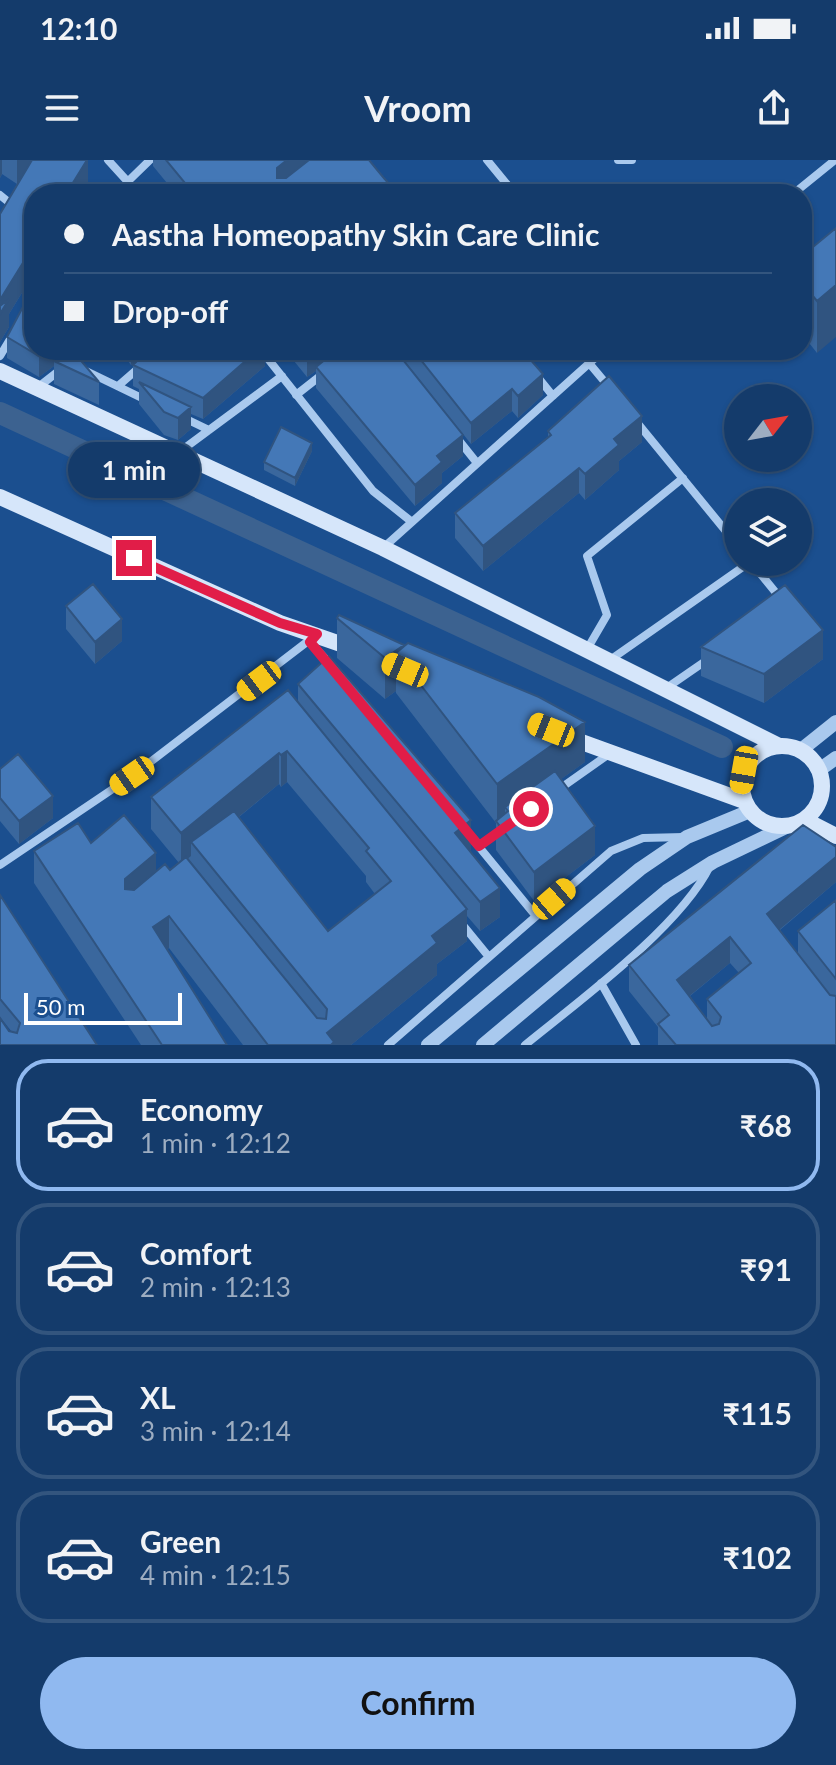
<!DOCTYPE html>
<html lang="en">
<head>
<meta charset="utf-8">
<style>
	body { margin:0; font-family:Lato,sans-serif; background:#214673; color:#f1f3f6; height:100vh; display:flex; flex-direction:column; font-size:30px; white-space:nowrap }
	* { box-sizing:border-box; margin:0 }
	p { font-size:26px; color:#9dadc1 }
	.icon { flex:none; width:44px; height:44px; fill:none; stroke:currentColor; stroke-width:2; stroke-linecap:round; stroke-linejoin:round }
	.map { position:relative; height:885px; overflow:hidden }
	.side { display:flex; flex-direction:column; background:#143b6b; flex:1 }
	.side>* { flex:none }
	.hud { position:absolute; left:24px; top:24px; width:788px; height:176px; border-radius:32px; box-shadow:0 2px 6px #0004,0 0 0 2px #33557e; display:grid; align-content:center; height:176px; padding:0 40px; background:#143b6b }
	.needle { width:52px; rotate:59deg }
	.tools { position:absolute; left:724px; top:224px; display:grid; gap:16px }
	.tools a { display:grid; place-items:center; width:88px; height:88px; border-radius:50%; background:#143b6b; box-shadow:0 2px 6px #0004,0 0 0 2px #33557e; font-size:40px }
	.scale { position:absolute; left:24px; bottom:20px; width:158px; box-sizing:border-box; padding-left:8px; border:4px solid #fff; border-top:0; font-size:22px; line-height:28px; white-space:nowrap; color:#fff; -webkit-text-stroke:6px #1b4f8f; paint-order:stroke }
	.end { position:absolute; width:36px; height:36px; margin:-18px; border:10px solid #e11d48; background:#fff; box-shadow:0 0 0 4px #fff }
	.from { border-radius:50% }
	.bubble { position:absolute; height:56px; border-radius:28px; background:#143b6b; box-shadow:0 2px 6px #0004,0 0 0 2px #33557e; font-size:26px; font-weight:700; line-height:56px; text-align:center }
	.car { position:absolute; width:24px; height:48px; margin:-24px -12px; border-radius:10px; box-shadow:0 0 6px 2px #0007; background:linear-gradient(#f5c518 24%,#345 0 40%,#f5c518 0 76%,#345 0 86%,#f5c518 0) }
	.hud b { display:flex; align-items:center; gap:28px; height:76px; font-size:30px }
	.hud b+b { border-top:2px solid #33557e }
	.hud i { width:20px; height:20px; background:#f1f3f6 }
	ul { padding:14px 0 0; list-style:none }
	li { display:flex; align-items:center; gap:24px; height:132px; margin:0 16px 12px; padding:0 24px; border:4px solid #33557e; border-radius:32px }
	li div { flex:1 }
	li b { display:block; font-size:30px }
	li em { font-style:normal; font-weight:700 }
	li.on { border-color:#90b9f0 }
	li>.icon { width:72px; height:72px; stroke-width:1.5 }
	.button { display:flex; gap:16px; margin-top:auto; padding:16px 40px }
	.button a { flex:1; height:92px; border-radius:48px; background:#90b9f0; color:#111; font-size:32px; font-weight:700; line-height:92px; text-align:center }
	.status { display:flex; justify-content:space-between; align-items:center; height:56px; padding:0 40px; background:#143b6b; direction:ltr }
	.status svg { height:22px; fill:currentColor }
	header { display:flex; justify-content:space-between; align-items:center; height:104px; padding:0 40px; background:#143b6b; font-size:36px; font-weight:700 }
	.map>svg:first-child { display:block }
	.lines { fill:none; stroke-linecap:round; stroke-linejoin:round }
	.canal { stroke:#3c6290; stroke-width:22 }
	.minor { stroke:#a9c9ee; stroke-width:8 }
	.tertiary { stroke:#a9c9ee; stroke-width:14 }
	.secondary { stroke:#d6e6fa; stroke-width:16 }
	.wall { fill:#3a679d; fill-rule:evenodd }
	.shaded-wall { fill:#305480 }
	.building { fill:#4478b7; stroke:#305480; stroke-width:2; fill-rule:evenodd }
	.route { stroke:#e11d48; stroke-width:10 }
</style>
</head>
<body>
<div class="status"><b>12:10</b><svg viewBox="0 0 49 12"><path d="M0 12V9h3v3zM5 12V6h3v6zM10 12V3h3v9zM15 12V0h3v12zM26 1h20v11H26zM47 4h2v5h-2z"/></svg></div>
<header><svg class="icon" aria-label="menu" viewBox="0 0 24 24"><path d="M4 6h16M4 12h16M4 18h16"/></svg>Vroom<svg class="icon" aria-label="share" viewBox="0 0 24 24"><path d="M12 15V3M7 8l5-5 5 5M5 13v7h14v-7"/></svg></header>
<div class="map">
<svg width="836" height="885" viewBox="0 0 836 885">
	<rect width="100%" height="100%" fill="#1b4f8f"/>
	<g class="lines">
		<!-- canal -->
		<path class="canal" d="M 0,253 L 722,587"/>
		<!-- minor -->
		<path class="minor" d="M 108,0 L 139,34
			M 487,0 L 515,34
			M 618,0 L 632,0
			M 115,34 L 150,0
			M 793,34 L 835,0
			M 0,35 L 11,44
			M 27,142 L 34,126
			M 261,190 L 373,331 L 412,362
			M 0,196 L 12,176
			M 70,202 L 85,190
			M 589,203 L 609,227
			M 84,210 L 148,241
			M 536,215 L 553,236
			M 118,226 L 141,206
			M 37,228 L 60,210
			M 296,235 L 324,213
			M 182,257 L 209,270
			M 635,260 L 738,386
			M 457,278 L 477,303
			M 178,293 L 282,216
			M 383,388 L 604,190
			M 751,402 L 781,439
			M 310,482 L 331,505
			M 586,491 L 607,455 L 587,396 L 683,318
			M 610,500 L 750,402
			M 665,529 L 707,500
			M 558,630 L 609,594
			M 466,671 L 535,755
			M 479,686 L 504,668
			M 0,705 L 132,616 L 316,475
			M 462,764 L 489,797
			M 601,823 L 636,885
			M 388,885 L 611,691 L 643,678 L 684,677
			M 525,885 C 579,841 680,767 710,706"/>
		<!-- tertiary -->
		<path class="tertiary" d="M 801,590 L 836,562
			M 819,610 L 836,598
			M 428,885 L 640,709 L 687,677 L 750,651
			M 483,885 L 667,731 L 713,702 L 786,667"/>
		<!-- secondary -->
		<path class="secondary" d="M 0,211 L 383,388 L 779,586
			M 0,337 L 280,463 L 355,489
			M 565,576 L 744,641
			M742 626a40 40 0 1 1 80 0a40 40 0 1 1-80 0Z
			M 805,660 L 836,676"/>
	</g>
	<!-- wall -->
	<path class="wall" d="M 0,0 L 88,0 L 88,25 L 9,154 L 9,167 L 0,182 L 0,54 L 17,24 L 2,14 L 0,18 Z
		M 153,0 L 308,0 L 383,17 L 398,34 L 176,34 L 153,6 Z
		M 836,68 L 817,193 L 802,174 L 802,96 Z
		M 7,177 L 64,194 L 99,222 L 99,245 L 54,224 L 54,206 L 39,217 L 7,198 Z
		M 119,190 L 265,190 L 265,206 L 203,259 L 191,254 L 191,269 L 178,280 L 164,275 L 139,244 L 139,229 L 133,226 L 133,205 L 139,200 L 131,205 Z
		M 285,190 L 395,190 L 463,296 L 442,313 L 442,323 L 415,346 L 316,228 L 316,211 L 307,217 Z
		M 396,190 L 522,190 L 543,235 L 518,258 L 512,251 L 471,284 Z
		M 548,271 L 642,282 L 619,301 L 619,310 L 585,340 L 579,333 L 483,411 L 455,378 L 455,353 L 548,277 Z
		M 312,291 L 295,326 L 264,310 L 264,302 Z
		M 66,446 L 122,481 L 95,504 L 66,469 Z
		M 337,458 L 404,487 L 585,602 L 561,619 L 595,695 L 534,741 L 496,690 L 496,663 L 396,533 L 396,531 L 385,539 L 337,498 Z
		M 701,487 L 823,499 L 764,543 L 701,516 Z
		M 298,524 L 471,689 L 469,691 L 500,757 L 480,771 L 467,756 L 467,781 L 437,804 L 437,815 L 351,885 L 243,885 L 169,788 L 167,789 L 227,885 L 141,885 L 34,723 L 34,691 L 91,683 L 156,712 L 170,710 L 179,703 L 151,669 L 151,637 L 298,543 ZM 287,622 L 366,716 L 366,722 L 375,734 L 328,771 L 239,657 L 279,624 L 281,627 Z
		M 0,609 L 53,658 L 19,684 L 0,661 Z
		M 836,687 L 836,722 L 780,770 L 798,794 L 798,771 L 836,740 L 836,885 L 658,885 L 658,867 L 629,831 L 629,805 ZM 730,803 L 739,813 L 707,839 L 707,859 L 690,836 Z
		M 0,735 L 97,885 L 0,885 L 0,858 L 9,871 L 12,872 L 0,857 Z"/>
	<!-- shaded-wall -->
	<path class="shaded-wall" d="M 0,0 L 2,0 L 2,14 L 0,18 Z
		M 17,0 L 37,0 L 17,25 Z
		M 87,0 L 88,0 L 88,25 L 83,34 L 66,34 Z
		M 287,0 L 308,0 L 308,4 L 277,29 L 277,8 Z
		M 34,85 L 34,113 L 9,154 L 9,167 L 0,182 L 0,140 Z
		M 836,125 L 836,177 L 817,193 L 817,141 Z
		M 47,190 L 66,190 L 61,200 L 54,201 L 54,206 L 39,217 L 39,196 Z
		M 131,190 L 151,190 L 131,205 Z
		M 258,190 L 265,190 L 265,206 L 203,259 L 203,238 Z
		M 275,190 L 283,190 L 275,197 Z
		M 316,190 L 345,190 L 316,207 L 316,211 L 307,217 L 307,196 Z
		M 543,214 L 543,235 L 518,258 L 518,236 Z
		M 512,229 L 512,251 L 471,284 L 471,263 Z
		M 191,247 L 191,269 L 178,280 L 178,258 Z
		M 642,256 L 642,282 L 619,301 L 619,310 L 585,340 L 585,314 L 614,279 Z
		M 463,275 L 463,296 L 442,313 L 442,323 L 415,346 L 415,325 L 437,296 Z
		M 312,283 L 312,291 L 295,326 L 295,318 Z
		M 579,308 L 579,333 L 483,411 L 483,386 Z
		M 122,459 L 122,481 L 95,504 L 95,482 Z
		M 823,470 L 823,499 L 764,543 L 764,514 Z
		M 404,485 L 404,504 L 396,493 L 396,531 L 385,539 L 385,498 Z
		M 585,562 L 585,602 L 508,657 L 508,651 L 505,647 L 505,659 L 497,662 L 497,624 Z
		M 287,591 L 287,622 L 281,627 L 281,595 Z
		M 279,593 L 279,624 L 198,690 L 191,682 L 191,696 L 181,704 L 181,673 Z
		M 53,636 L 53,658 L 19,684 L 19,661 Z
		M 471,660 L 471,689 L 455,702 L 455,673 Z
		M 595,666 L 595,695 L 534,741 L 534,712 Z
		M 156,693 L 156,725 L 125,751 L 125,719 Z
		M 836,697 L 836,722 L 767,780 L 767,754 Z
		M 500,728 L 500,757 L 480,771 L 480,742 Z
		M 467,749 L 467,781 L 437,804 L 437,815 L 351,885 L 327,885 L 327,873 L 432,776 Z
		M 169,756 L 169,788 L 153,799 L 153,767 Z
		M 730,777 L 730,803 L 677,846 L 677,820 Z"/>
	<!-- building -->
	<path class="building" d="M 32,0 L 87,0 L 66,34 L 34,34 L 34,85 L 0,140 L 0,54 Z
		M 166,0 L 287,0 L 277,8 L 277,18 L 286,18 L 309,0 L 369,0 L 383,17 L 398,34 L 194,34 Z
		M 836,68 L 836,125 L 817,141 L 802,123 L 802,96 Z
		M 34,126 L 34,190 L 47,190 L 39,196 L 7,177 Z
		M 9,139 L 0,154 L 0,146 Z
		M 71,190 L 72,190 L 99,222 L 54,201 Z
		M 148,190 L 258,190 L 203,238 L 133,205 Z
		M 303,190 L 316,190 L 307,196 Z
		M 337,190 L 395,190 L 463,275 L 437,296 L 442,302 L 415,325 L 316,207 Z
		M 413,190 L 522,190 L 543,214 L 518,236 L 512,229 L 471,263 Z
		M 609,216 L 642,256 L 614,279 L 619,285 L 585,314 L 579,308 L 483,386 L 455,353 L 551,275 L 548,271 Z
		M 139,222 L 191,247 L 178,258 L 164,252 Z
		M 281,267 L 312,283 L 295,318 L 264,302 Z
		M 93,424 L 122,459 L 95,482 L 66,446 Z
		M 785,425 L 823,470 L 764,514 L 701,487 Z
		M 339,455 L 404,485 L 385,498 L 337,458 Z
		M 408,483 L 539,537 L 585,562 L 497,624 L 396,493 Z
		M 329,496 L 471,660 L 455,673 L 500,728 L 480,742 L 298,524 Z
		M 288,530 L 467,749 L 432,776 L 437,783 L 327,873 L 334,882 L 331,885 L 268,885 L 169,756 L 153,767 L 227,885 L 162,885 L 34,691 L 78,663 L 91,683 L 124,655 L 156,693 L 125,719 L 125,729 L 134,730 L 165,704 L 170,710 L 186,697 L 317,858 L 326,859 L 327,849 L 191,682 L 234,651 L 328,771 L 391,721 L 366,691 L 369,688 L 287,591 L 281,595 L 279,593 L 181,673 L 151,637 Z
		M 18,594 L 53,636 L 19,661 L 0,638 L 0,609 Z
		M 555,611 L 595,666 L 534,712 L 496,661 L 508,651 L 505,647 Z
		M 803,665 L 836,687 L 836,697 L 767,754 L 830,835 L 836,836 L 836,885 L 676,885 L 658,864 L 669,855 L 629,805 ZM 730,777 L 751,803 L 707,839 L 721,857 L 719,864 L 712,866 L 677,820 Z
		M 0,735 L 97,885 L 0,885 L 0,858 L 9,871 L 17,873 L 20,863 L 0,839 Z
		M 836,740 L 836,819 L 798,771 Z"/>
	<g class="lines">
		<!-- route -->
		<path class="route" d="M 134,398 L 280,463 L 317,474 L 310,482 L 479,686 L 531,649"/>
	</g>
</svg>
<div class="tools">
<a><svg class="needle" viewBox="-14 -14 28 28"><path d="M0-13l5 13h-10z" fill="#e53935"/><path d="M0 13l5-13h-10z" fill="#9dadc1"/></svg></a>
<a><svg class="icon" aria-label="layers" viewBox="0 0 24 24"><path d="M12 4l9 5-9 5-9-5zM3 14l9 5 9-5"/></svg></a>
</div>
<div class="scale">50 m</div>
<i class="end from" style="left:531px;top:649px"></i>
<i class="end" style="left:134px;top:398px"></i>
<div class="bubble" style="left:68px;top:282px;width:132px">1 min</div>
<i class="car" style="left:405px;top:510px;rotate:293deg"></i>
<i class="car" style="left:259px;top:521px;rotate:233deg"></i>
<i class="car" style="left:551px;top:570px;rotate:292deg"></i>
<i class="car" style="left:744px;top:610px;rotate:190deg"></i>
<i class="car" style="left:132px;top:616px;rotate:235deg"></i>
<i class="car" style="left:554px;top:739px;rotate:49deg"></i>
<div class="hud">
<b><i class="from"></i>Aastha Homeopathy Skin Care Clinic</b>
<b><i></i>Drop-off</b>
</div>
</div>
<section class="side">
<ul>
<li class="on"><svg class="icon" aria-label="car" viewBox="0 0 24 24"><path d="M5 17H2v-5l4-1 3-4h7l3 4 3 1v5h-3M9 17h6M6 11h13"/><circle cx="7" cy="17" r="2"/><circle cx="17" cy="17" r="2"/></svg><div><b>Economy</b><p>1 min · 12:12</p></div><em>₹68</em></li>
<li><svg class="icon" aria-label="car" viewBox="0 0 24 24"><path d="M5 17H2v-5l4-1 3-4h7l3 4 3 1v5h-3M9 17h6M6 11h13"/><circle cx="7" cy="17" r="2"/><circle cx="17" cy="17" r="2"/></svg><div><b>Comfort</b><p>2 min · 12:13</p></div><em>₹91</em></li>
<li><svg class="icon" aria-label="car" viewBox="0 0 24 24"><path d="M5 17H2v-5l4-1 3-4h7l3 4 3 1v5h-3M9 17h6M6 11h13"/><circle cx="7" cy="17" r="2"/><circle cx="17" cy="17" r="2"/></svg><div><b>XL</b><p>3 min · 12:14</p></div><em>₹115</em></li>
<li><svg class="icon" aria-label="car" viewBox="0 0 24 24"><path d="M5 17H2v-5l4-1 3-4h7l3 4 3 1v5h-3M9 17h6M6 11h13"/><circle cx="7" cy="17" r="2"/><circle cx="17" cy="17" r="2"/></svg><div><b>Green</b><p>4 min · 12:15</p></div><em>₹102</em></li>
</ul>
<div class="button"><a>Confirm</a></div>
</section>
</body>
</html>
